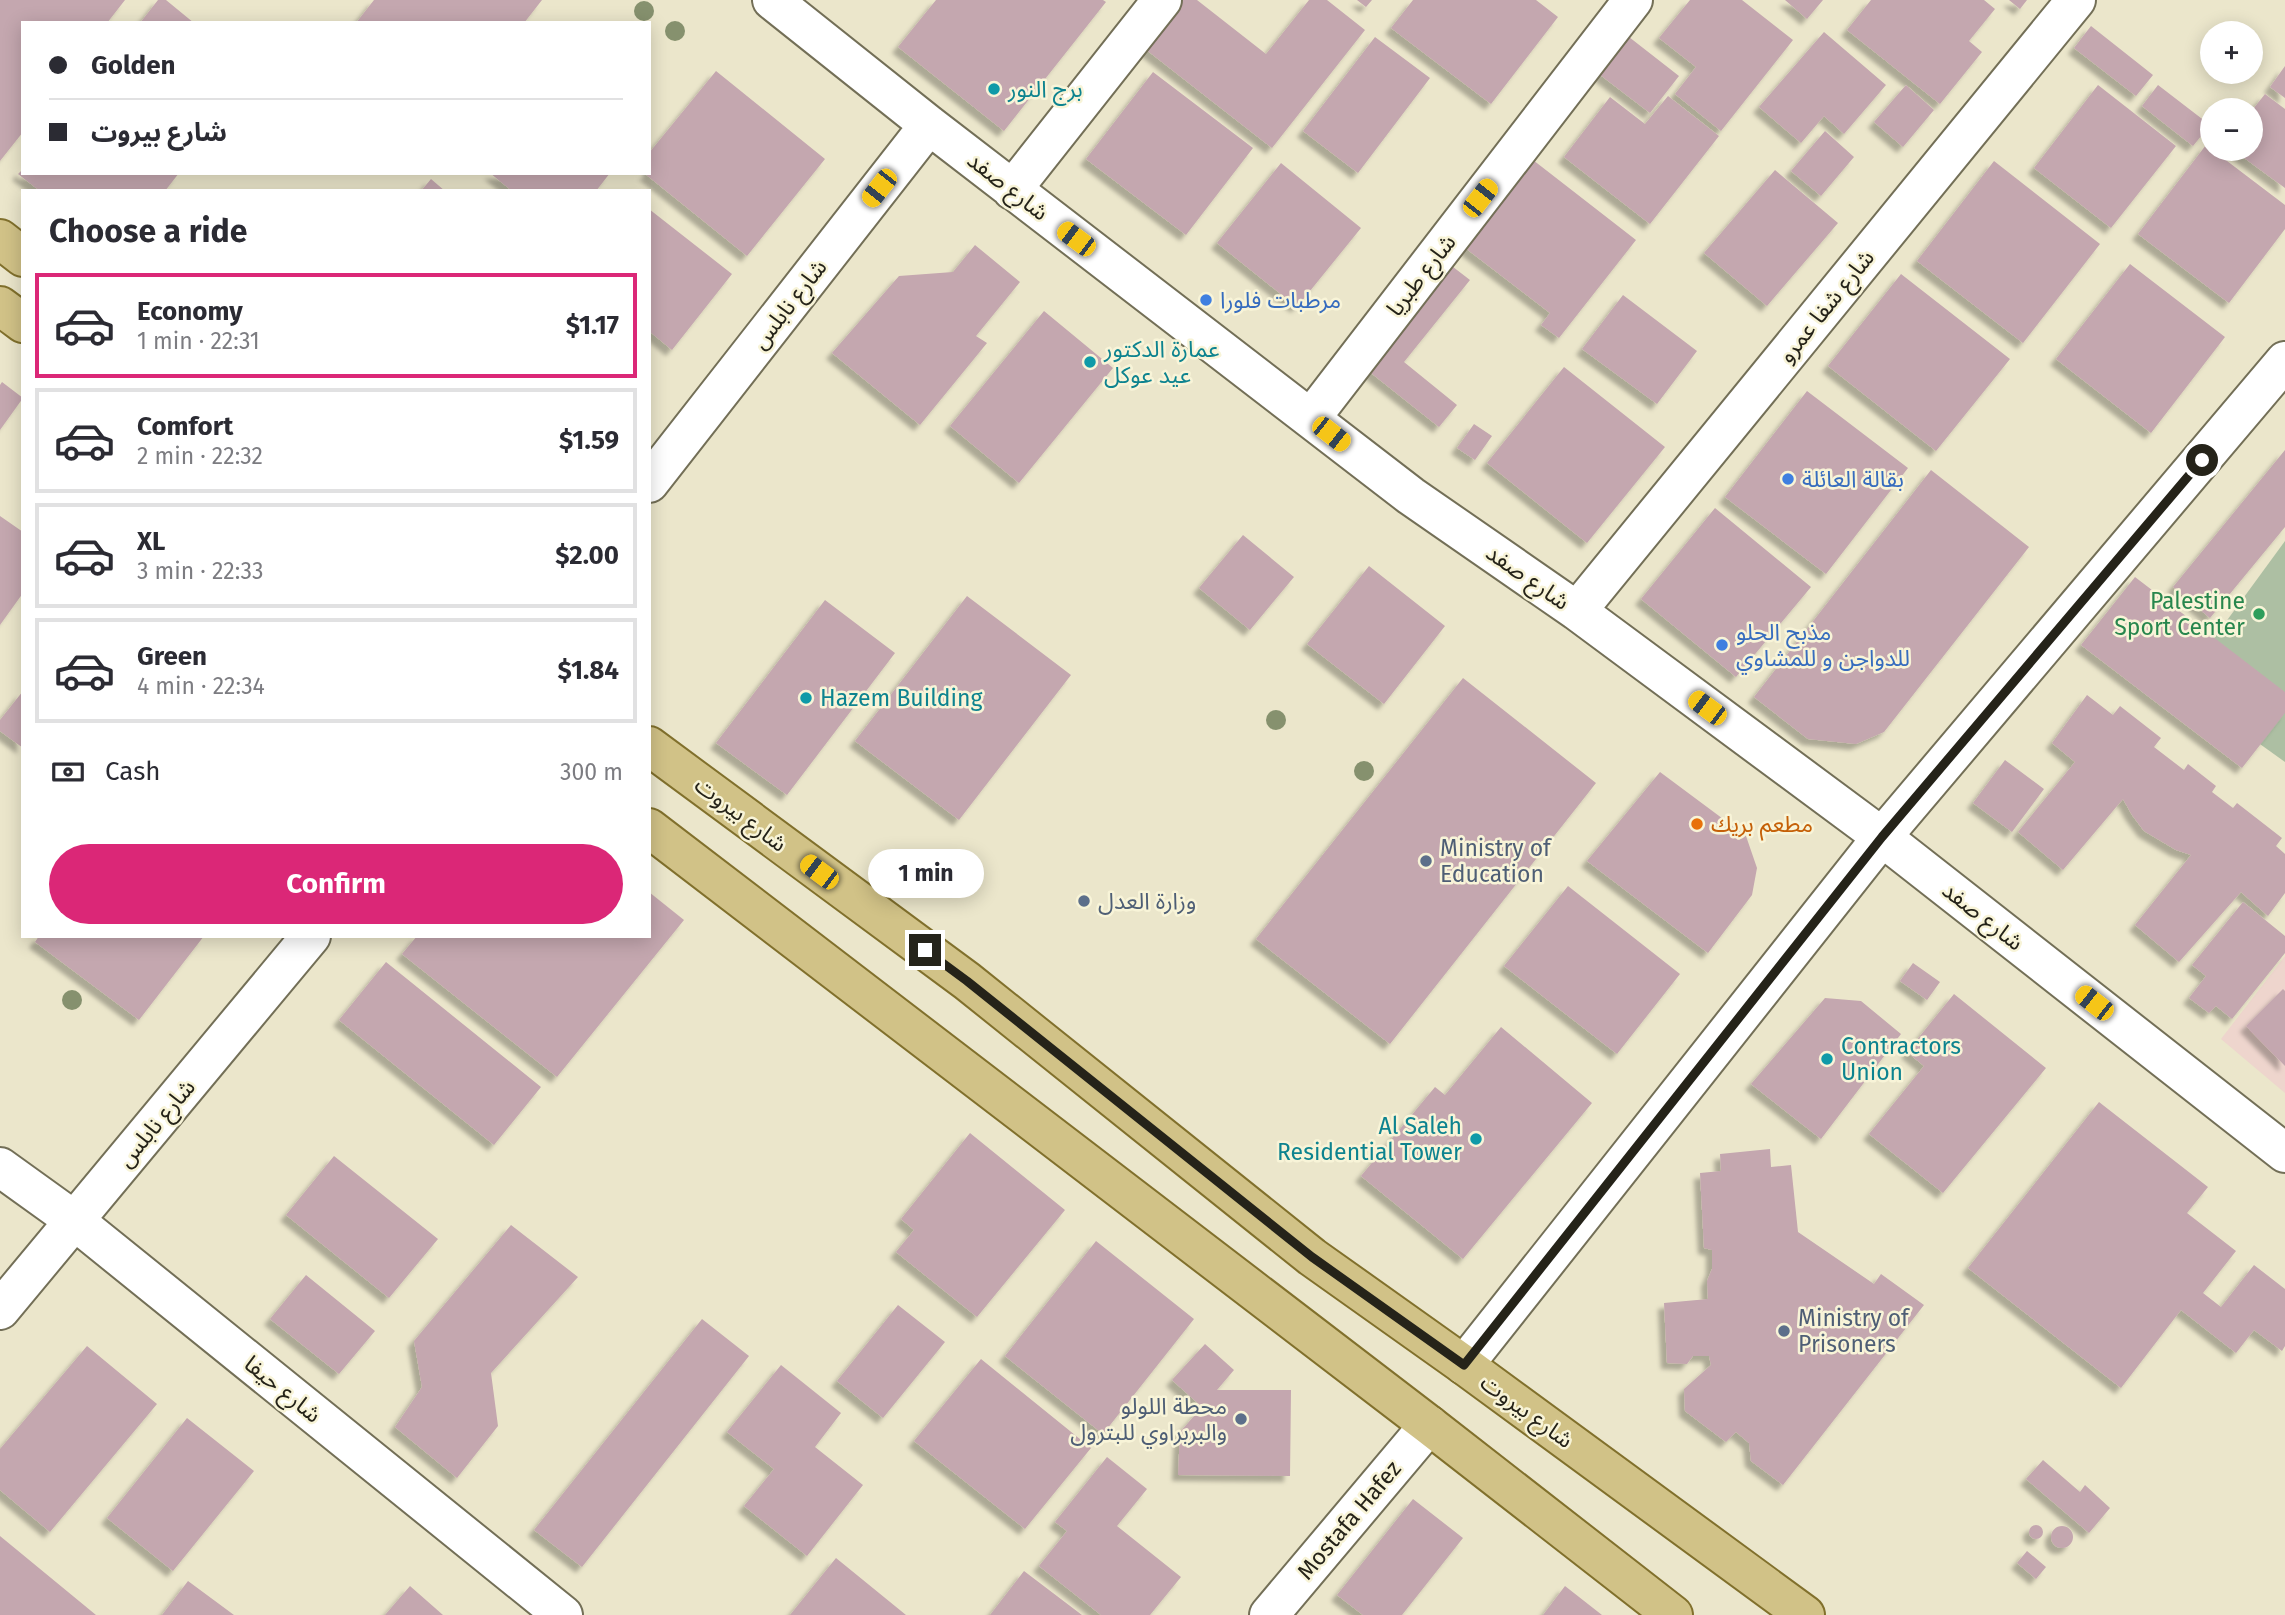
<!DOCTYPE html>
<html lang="en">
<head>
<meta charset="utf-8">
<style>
	body { margin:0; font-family:"Fira Sans","Noto Sans Arabic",sans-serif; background:#f7f7f7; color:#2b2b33; height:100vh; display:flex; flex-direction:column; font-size:26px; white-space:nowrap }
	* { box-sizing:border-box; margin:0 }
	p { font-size:23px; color:#7c7c81 }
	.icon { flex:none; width:38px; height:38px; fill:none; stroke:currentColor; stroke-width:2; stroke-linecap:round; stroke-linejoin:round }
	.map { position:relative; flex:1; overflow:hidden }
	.drawer { position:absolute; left:21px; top:189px; width:630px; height:749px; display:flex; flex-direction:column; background:#fff; border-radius:0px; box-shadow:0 4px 18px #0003 }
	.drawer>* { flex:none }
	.hud { position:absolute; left:21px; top:21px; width:630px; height:154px; border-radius:0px; box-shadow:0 4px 18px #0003; display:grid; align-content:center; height:154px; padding:0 28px; background:#fff }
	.fabs { position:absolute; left:2200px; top:21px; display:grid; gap:14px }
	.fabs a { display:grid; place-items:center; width:63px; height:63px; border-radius:50%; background:#fff; box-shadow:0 4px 18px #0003; font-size:35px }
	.end { position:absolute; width:32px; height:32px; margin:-16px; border:9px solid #252319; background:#fff; box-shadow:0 0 0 4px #fff }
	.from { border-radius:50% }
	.bubble { position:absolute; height:49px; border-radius:24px; background:#fff; box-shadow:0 4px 18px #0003; font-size:23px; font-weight:700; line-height:49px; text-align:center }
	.car { position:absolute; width:21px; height:42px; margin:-21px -10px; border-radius:9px; box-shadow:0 0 5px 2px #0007; background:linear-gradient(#f5c518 24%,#345 0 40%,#f5c518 0 76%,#345 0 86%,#f5c518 0) }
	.hud b { display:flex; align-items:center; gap:24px; height:66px; font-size:26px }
	.hud b+b { border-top:2px solid #e1e1e2 }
	.hud i { width:18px; height:18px; background:#2b2b33 }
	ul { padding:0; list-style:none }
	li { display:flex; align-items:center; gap:21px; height:105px; margin:0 14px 10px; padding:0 14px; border:4px solid #e1e1e2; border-radius:0px }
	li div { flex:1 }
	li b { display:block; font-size:26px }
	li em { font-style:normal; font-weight:700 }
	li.on { border-color:#db2777 }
	li>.icon { width:63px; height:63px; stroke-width:1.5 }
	h2 { padding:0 28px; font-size:32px; line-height:84px }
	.pay { display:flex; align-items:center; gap:18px; height:77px; padding:0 28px; font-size:26px }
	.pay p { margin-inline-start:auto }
	.button { display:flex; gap:14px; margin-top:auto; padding:14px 28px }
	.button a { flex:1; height:80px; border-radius:42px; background:#db2777; color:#fff; font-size:28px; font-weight:700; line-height:80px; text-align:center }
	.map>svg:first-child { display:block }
	.education { fill:#eed5cd }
	.green { fill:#adbfa3 }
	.building { fill:#c4a7af; filter:url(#shadow) }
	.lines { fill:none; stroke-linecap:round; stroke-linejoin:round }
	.minor-casing { stroke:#736f57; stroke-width:42 }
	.major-casing { stroke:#81702c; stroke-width:42 }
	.minor { stroke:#fff; stroke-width:38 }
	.major { stroke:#d1c287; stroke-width:38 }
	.tree { fill:#86916e }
	.route { stroke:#252319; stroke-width:9 }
	.culture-dot { fill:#0f9aa8; stroke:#f8f4d8; stroke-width:2.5 }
	.shop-dot { fill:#3f7fe0; stroke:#f8f4d8; stroke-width:2.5 }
	.leisure-dot { fill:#2e9e5b; stroke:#f8f4d8; stroke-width:2.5 }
	.food-dot { fill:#e8710a; stroke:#f8f4d8; stroke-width:2.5 }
	.service-dot { fill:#5c6f8a; stroke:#f8f4d8; stroke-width:2.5 }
	.labels { text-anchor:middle; stroke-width:5; stroke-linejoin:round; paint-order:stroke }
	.culture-label { font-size:23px; fill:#0d838f; stroke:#f8f4d8; text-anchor:start }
	.street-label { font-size:23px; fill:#252319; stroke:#f8f4d8 }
	.shop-label { font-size:23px; fill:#366cbe; stroke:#f8f4d8; text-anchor:start }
	.leisure-label { font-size:23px; fill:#27864d; stroke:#f8f4d8; text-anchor:end }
	.food-label { font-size:23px; fill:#c56008; stroke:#f8f4d8; text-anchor:start }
	.service-label { font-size:23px; fill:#4e5e75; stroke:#f8f4d8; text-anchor:start }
</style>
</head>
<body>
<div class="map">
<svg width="2285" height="1615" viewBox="0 0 2285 1615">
	<defs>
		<filter id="shadow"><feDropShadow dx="-6" dy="6" stdDeviation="2" flood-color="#0004"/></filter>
	</defs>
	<rect width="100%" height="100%" fill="#ebe6cb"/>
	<!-- education -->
	<path class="education" d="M 2285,956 L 2285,1093 L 2221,1039 Z"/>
	<!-- green -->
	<path class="green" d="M 2285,541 L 2285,762 L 2179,686 Z"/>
	<!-- building -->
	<path class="building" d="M 0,0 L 125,0 L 107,23 L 23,23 L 23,132 L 0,161 Z
		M 158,0 L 166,0 L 194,23 L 140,23 Z
		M 374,0 L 542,0 L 524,23 L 356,23 Z
		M 936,0 L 1103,0 L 1106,2 L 1004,131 L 898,47 Z
		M 1182,0 L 1197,0 L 1266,54 L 1309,0 L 1327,0 L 1365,30 L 1272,148 L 1144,48 Z
		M 1357,0 L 1372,0 L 1366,7 Z
		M 1413,0 L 1536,0 L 1558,17 L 1491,104 L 1391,28 Z
		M 1690,0 L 1742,0 L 1793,40 L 1721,131 L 1675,94 L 1696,67 L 1659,38 Z
		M 1785,0 L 1823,0 L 1807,19 Z
		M 1871,0 L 1984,0 L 1995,9 L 1969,41 L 1982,52 L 1940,104 L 1847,30 Z
		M 2009,0 L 2027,0 L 2020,9 Z
		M 2091,26 L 2153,75 L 2136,96 L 2074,48 Z
		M 1824,32 L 1886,85 L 1844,134 L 1824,116 L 1801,143 L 1759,107 Z
		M 1375,37 L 1430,78 L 1358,173 L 1303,131 Z
		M 1629,37 L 1679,76 L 1650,113 L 1599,74 Z
		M 2285,66 L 2285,98 L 2270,87 Z
		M 716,71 L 825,159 L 747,256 L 644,173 L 649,173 L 649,153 Z
		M 1153,72 L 1253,148 L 1186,235 L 1086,159 Z
		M 1906,85 L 1934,110 L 1903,147 L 1874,122 Z
		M 2098,85 L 2176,146 L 2111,228 L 2034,168 Z
		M 2158,85 L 2210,125 L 2193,146 L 2142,106 Z
		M 2265,94 L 2285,109 L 2285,188 L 2232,149 L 2250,149 L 2250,113 Z
		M 1668,96 L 1719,136 L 1650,224 L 1564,157 L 1610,97 L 1645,124 Z
		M 1825,131 L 1854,157 L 1821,196 L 1791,171 Z
		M 2206,145 L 2285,205 L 2285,229 L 2229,303 L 2138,234 Z
		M 1533,160 L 1636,240 L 1559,338 L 1541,325 L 1550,313 L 1464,247 Z
		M 1994,161 L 2100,244 L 2023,343 L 1917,261 Z
		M 1281,163 L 1361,228 L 1297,307 L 1217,243 Z
		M 23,169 L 23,173 L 179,173 L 165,191 L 40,191 L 18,174 Z
		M 1775,170 L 1838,223 L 1767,306 L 1704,253 Z
		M 490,173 L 610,173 L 596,191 L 512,191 Z
		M 431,179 L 445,191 L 421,191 Z
		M 649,209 L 732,274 L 672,350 L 649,331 Z
		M 975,245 L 1020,282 L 976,336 L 987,343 L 920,425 L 832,353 L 899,276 L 953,272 Z
		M 1444,260 L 1470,280 L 1404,362 L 1457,405 L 1439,427 L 1361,365 Z
		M 2130,264 L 2225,337 L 2151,433 L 2056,359 Z
		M 1901,274 L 2010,359 L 1936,451 L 1828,366 Z
		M 1623,295 L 1697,351 L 1657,404 L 1582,349 Z
		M 1044,311 L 1113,368 L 1019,483 L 950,426 Z
		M 1564,367 L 1665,447 L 1587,543 L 1487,463 Z
		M 2,382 L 23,398 L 0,430 L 0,385 Z
		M 1807,391 L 1908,468 L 1826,574 L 1725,497 Z
		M 1474,424 L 1492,436 L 1475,460 L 1457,448 Z
		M 2285,450 L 2285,527 L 2210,618 L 2173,587 Z
		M 1931,470 L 2029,547 L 1884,732 L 1856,744 L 1808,739 L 1754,697 Z
		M 1715,508 L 1811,587 L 1736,677 L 1641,599 Z
		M 0,516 L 23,532 L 23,593 L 0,625 Z
		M 1243,535 L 1294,577 L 1250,630 L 1199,588 Z
		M 1369,566 L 1445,626 L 1384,704 L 1307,644 Z
		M 2135,577 L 2285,692 L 2285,713 L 2242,768 L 2081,645 Z
		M 967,596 L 1071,675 L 959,820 L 855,741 Z
		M 825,600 L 895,653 L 787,795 L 716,743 Z
		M 1463,678 L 1596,783 L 1390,1044 L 1256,939 Z
		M 23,691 L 23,748 L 0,731 L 0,720 Z
		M 2087,695 L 2113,715 L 2120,706 L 2161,738 L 2154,747 L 2184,770 L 2188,764 L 2216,786 L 2212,792 L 2233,808 L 2237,803 L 2282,838 L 2276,846 L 2285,854 L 2285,893 L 2268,916 L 2241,892 L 2179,962 L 2135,925 L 2191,855 L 2176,850 L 2144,831 L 2132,815 L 2123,799 L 2063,870 L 2018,832 L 2075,762 L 2052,743 Z
		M 2005,760 L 2044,789 L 2012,832 L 1973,803 Z
		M 1660,772 L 1746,836 L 1757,868 L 1752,895 L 1708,953 L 1587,861 Z
		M 1568,886 L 1680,974 L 1617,1054 L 1504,966 Z
		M 649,892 L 684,920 L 557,1077 L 402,954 L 417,936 L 649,936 Z
		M 2243,902 L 2285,936 L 2285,953 L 2232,1019 L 2216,1006 L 2209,1013 L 2189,998 L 2206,976 L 2192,965 Z
		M 39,936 L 204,936 L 139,1020 L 35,942 Z
		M 386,962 L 541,1087 L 494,1145 L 339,1020 Z
		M 1913,963 L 1940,982 L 1927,1000 L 1900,981 Z
		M 2283,989 L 2285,991 L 2285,1066 L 2246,1026 Z
		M 1954,994 L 2046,1068 L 1943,1193 L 1869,1134 L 1924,1066 L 1907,1052 Z
		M 1825,998 L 1861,1001 L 1901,1034 L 1821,1139 L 1751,1084 Z
		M 1501,1027 L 1592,1103 L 1463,1259 L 1361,1176 L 1435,1087 L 1445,1095 Z
		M 2099,1102 L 2208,1187 L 2187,1213 L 2236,1251 L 2203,1293 L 2221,1307 L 2254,1265 L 2285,1289 L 2285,1346 L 2282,1351 L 2254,1330 L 2236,1353 L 2181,1310 L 2121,1388 L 1968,1268 Z
		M 970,1133 L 1065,1210 L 977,1317 L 896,1252 L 914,1230 L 901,1219 Z
		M 1770,1149 L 1771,1167 L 1791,1165 L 1798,1232 L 1874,1284 L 1881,1274 L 1924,1305 L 1783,1485 L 1751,1461 L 1749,1443 L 1736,1432 L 1726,1442 L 1685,1411 L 1684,1389 L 1711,1365 L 1709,1356 L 1693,1356 L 1687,1364 L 1667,1363 L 1664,1303 L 1708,1299 L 1707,1281 L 1712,1269 L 1712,1250 L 1704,1248 L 1700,1173 L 1721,1171 L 1720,1154 Z
		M 334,1156 L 438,1239 L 389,1298 L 286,1215 Z
		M 511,1225 L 578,1277 L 491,1373 L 498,1426 L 457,1478 L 395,1427 L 422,1387 L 414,1341 Z
		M 1096,1241 L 1194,1319 L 1103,1434 L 1005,1356 Z
		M 306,1275 L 375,1331 L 339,1374 L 270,1319 Z
		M 898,1305 L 945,1342 L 883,1418 L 837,1381 Z
		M 702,1319 L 749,1356 L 582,1567 L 534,1530 Z
		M 1205,1344 L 1234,1370 L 1217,1390 L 1291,1390 L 1290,1476 L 1178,1475 L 1180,1432 L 1202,1407 L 1172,1380 Z
		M 87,1346 L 157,1404 L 50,1532 L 0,1490 L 0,1449 Z
		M 981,1359 L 1091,1448 L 1025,1529 L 914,1441 Z
		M 781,1365 L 841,1413 L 815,1447 L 863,1485 L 807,1556 L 744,1506 L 774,1469 L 727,1432 Z
		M 187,1418 L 254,1471 L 173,1571 L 107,1518 Z
		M 1107,1457 L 1147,1489 L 1117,1526 L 1181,1577 L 1150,1615 L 1101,1615 L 1039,1566 L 1067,1531 L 1055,1522 Z
		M 2043,1460 L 2080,1492 L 2085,1485 L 2110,1508 L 2089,1533 L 2026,1479 Z
		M 1413,1499 L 1463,1538 L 1402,1615 L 1363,1615 L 1337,1595 Z
		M2029 1532a7 7 0 1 1 14 0a7 7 0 1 1-14 0Z
		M2051 1537a11 11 0 1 1 22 0a11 11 0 1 1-22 0Z
		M 0,1536 L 96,1615 L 0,1615 Z
		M 2027,1551 L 2046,1567 L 2036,1579 L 2017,1563 Z
		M 836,1558 L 906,1615 L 790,1615 Z
		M 1024,1571 L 1082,1615 L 990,1615 Z
		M 188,1581 L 234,1615 L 162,1615 Z
		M 410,1586 L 443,1615 L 385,1615 Z
		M 1565,1586 L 1602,1615 L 1543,1615 Z"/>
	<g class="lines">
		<!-- minor casing -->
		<g class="minor-casing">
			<path id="minor" d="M 772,0 L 929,125 L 1411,496 L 1577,611 L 1882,837 L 2285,1153
				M 1012,190 L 1162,0
				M 1311,418 L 1633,0
				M 649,483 L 929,125
				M 1577,611 L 2076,0
				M 0,1167 L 75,1221 L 563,1615
				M 0,1310 L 311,936
				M 1464,1365 L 1882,837 L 2285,361
				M 1269,1615 L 1429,1425"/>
		</g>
		<!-- major casing -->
		<g class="major-casing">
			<path id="major" d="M 0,239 L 23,257
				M 0,306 L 23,323
				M 649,746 L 967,981 L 1312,1257 L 1464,1365 L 1805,1615
				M 649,828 L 1429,1425 L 1673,1615"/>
		</g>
		<!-- minor -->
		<use href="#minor" class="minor"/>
		<!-- major -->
		<use href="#major" class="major"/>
	</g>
	<!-- trees -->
	<g class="tree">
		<circle cx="644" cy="11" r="10"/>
		<circle cx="675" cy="31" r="10"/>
		<circle cx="1276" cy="720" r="10"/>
		<circle cx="1364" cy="771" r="10"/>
		<circle cx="72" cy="1000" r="10"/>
	</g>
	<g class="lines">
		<!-- route -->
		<path class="route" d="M 925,950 L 967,981 L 1312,1257 L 1464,1365 L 1882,837 L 2202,460"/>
	</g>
	<!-- markers -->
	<g class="culture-dot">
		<circle cx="994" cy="89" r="7"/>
		<circle cx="1090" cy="362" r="7"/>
		<circle cx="806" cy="698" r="7"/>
		<circle cx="1827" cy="1059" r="7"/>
		<circle cx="1476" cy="1139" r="7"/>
	</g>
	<g class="shop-dot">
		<circle cx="1206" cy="300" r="7"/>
		<circle cx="1788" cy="479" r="7"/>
		<circle cx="1722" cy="645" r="7"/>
	</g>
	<circle class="leisure-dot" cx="2259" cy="614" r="7"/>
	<circle class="food-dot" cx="1697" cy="824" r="7"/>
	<g class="service-dot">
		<circle cx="1426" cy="861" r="7"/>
		<circle cx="1084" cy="901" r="7"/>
		<circle cx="1784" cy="1331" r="7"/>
		<circle cx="1241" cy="1419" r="7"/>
	</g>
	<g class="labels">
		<!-- culture labels -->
		<g class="culture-label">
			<text x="1008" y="97">برج النور</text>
			<text x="1104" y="357">عمارة الدكتور<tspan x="1104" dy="26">عيد عوكل</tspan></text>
			<text x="820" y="706">Hazem Building</text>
			<text x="1841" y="1054">Contractors<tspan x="1841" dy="26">Union</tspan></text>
			<text x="1462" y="1134" text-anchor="end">Al Saleh<tspan x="1462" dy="26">Residential Tower</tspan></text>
		</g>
		<!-- street labels -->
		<g class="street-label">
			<text transform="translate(1008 186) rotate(38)" y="8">شارع صفد</text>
			<text transform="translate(1421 275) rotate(-52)" y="8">شارع طبريا</text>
			<text transform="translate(789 304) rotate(-52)" y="8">شارع نابلس</text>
			<text transform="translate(1826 306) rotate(-51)" y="8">شارع شفا عمرو</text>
			<text transform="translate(1528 577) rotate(35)" y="8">شارع صفد</text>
			<text transform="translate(741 814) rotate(37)" y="8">شارع بيروت</text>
			<text transform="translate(1983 916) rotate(38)" y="8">شارع صفد</text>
			<text transform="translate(156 1123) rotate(-50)" y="8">شارع نابلس</text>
			<text transform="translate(283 1389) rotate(39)" y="8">شارع حيفا</text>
			<text transform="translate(1527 1411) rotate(36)" y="8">شارع بيروت</text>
			<text transform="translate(1349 1520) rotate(-50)" y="8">Mostafa Hafez</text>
		</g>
		<!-- shop labels -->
		<g class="shop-label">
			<text x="1220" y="308">مرطبات فلورا</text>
			<text x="1802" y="487">بقالة العائلة</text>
			<text x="1736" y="640">مذبح الحلو<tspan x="1736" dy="26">للدواجن و للمشاوي</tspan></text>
		</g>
		<!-- leisure labels -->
		<g class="leisure-label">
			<text x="2245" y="609">Palestine<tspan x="2245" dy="26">Sport Center</tspan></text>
		</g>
		<!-- food labels -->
		<g class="food-label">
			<text x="1711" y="832">مطعم بريك</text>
		</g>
		<!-- service labels -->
		<g class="service-label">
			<text x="1440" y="856">Ministry of<tspan x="1440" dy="26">Education</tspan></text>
			<text x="1098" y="909">وزارة العدل</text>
			<text x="1798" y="1326">Ministry of<tspan x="1798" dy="26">Prisoners</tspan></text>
			<text x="1227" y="1414" text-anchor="end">محطة اللولو<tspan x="1227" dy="26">والبربراوي للبترول</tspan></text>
		</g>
	</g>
</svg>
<div class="fabs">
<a>+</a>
<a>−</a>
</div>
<i class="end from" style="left:2202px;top:460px"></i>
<i class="end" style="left:925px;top:950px"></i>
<div class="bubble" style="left:868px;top:849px;width:116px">1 min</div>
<i class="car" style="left:879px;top:188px;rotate:218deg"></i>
<i class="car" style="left:1480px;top:198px;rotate:38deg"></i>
<i class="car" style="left:1076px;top:239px;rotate:307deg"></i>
<i class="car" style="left:1331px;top:434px;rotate:128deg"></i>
<i class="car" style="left:1707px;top:708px;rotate:307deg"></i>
<i class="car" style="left:819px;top:872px;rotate:307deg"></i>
<i class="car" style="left:2094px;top:1003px;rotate:308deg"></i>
<div class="hud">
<b><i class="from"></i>Golden</b>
<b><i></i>شارع بيروت</b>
</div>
<section class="drawer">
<h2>Choose a ride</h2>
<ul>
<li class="on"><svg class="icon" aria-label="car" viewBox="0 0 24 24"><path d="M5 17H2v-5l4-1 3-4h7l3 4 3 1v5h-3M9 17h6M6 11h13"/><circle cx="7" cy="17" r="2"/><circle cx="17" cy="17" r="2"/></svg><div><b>Economy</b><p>1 min · 22:31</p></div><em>$1.17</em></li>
<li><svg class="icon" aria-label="car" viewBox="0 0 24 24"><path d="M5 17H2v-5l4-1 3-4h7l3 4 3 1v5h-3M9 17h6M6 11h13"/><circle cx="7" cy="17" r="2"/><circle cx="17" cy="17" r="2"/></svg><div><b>Comfort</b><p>2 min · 22:32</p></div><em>$1.59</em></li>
<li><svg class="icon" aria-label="car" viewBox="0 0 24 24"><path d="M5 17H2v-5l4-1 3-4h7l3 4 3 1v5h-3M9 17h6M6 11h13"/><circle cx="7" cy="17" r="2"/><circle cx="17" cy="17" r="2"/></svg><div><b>XL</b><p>3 min · 22:33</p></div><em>$2.00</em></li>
<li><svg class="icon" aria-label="car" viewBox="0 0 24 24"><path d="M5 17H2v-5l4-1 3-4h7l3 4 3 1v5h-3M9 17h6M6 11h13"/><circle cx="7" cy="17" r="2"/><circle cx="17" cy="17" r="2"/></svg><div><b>Green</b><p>4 min · 22:34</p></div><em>$1.84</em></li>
</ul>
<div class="pay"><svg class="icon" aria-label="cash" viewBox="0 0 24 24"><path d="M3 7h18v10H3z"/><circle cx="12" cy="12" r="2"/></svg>Cash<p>300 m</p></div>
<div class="button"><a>Confirm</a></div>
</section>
</div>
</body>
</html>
